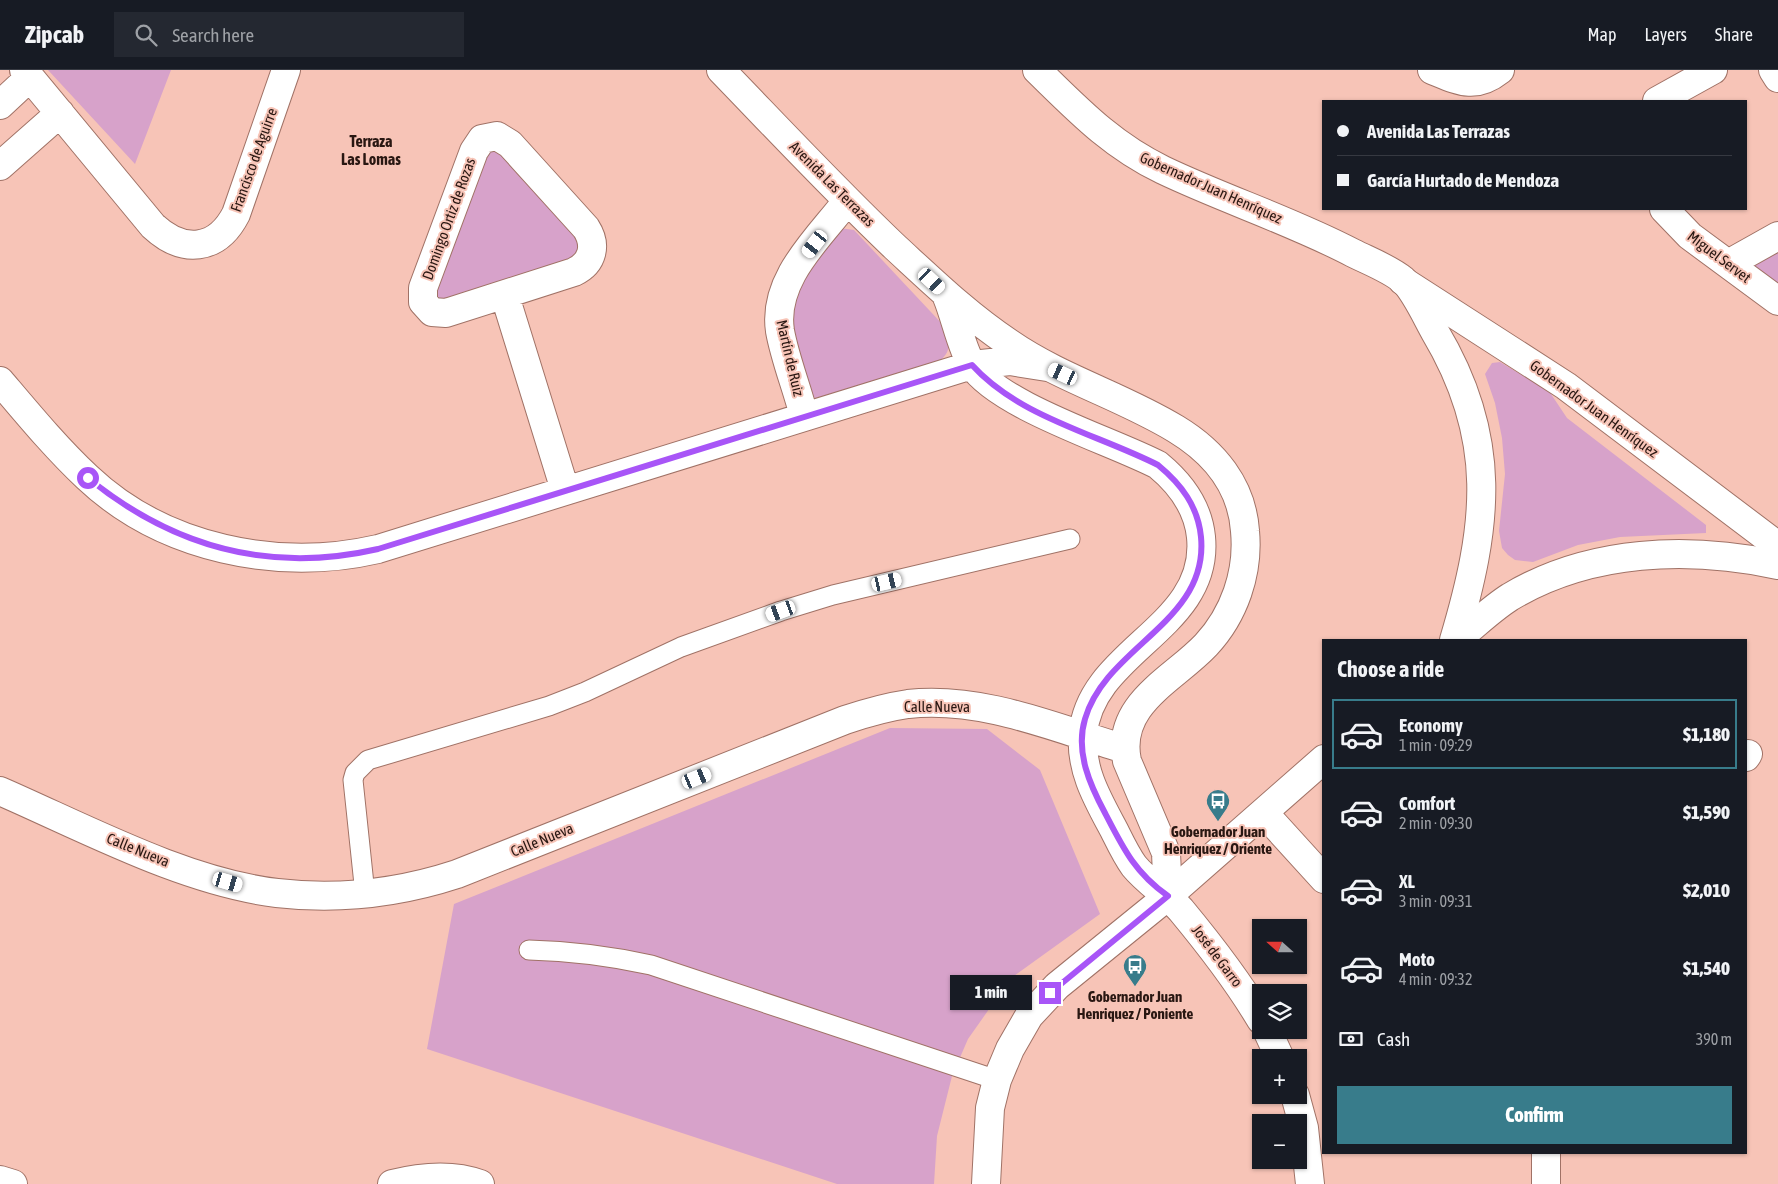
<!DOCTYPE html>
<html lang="en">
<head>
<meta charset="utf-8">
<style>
	body { margin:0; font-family:"Asap Condensed",sans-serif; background:#242831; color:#f1f3f6; height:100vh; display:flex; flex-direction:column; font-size:19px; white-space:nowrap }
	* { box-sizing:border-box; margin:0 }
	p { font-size:16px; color:#9ea1a6 }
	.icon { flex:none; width:28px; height:28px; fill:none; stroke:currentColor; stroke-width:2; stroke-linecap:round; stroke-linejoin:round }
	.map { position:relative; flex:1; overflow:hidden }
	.sheet { position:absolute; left:1322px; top:569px; width:425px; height:515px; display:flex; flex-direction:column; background:#171b24; border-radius:0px; box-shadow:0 1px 4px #0004 }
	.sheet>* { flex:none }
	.top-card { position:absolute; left:1322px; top:30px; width:425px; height:110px; border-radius:0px; box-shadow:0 1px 4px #0004; display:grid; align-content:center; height:110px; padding:0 15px; background:#171b24 }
	.needle { width:32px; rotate:291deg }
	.fabs { position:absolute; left:1252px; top:849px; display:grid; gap:10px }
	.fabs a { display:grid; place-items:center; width:55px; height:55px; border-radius:0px; background:#171b24; box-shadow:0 1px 4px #0004; font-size:25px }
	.end { position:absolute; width:22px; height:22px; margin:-11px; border:6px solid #a855f7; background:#fff; box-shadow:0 0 0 2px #fff }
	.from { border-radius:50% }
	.bubble { position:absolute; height:35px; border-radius:0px; background:#171b24; box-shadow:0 1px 4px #0004; font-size:16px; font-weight:800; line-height:35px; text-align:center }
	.car { position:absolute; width:15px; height:30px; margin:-15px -8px; border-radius:6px; box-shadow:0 0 4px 1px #0007; background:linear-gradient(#fff 24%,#345 0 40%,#fff 0 76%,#345 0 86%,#fff 0) }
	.top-card b { display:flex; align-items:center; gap:18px; height:48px; font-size:19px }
	.top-card b+b { border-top:1px solid #363941 }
	.top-card i { width:12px; height:12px; background:#f1f3f6 }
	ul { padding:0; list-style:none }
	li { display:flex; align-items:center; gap:15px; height:70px; margin:0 10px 8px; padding:0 5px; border:2px solid transparent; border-radius:0px }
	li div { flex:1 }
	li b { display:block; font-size:19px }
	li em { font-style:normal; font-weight:800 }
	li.active { border-color:#387c8b }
	li>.icon { width:45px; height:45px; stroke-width:1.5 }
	h2 { padding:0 15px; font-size:22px; line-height:60px }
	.pay { display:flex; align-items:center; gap:12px; height:55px; padding:0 15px; font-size:19px }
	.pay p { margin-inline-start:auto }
	.action { display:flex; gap:10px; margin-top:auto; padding:10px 15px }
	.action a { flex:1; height:58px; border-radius:0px; background:#387c8b; color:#fff; font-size:20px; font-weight:800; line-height:58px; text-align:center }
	header { display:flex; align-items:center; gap:30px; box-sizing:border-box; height:70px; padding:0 25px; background:#171b24; border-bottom:1px solid #363941 }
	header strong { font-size:24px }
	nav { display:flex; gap:28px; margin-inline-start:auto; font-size:18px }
	.search { width:350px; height:45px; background:#242831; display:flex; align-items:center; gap:12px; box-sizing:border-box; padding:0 18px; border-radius:0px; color:#9ea1a6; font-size:19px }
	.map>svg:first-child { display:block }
	.green { fill:#d7a2ca }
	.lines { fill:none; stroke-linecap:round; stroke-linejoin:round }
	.lane-casing { stroke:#a07266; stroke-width:21 }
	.street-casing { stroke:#a07266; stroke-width:30 }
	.secondary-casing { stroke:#a07266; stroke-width:30 }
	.lane { stroke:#fff; stroke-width:19 }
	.street { stroke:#fff; stroke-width:28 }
	.secondary { stroke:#fff; stroke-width:28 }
	.route { stroke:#a855f7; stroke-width:6 }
	.labels { text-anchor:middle; stroke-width:4; stroke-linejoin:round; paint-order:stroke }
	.street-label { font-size:15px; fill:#291712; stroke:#f7c4b7 }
	.poi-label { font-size:15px; font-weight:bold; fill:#291712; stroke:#f7c4b7 }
	.neighbourhood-label { font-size:16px; font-weight:bold; fill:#291712; stroke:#f7c4b7 }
</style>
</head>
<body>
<header>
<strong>Zipcab</strong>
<div class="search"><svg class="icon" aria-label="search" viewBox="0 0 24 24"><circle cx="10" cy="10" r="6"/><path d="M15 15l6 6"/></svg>Search here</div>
<nav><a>Map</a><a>Layers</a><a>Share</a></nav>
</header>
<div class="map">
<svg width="1778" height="1114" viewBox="0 0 1778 1114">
	<rect width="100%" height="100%" fill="#f7c4b7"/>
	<!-- green -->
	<path class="green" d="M 48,0 L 171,0 L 135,94 Z
		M 490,73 L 581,163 L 581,186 L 436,234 L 431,231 Z
		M 839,158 L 854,160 L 945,257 C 950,272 952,280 940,291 L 816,328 L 812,327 L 787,249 L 793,214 Z
		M 1778,181 L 1778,217 L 1752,196 Z
		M 1500,292 L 1549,321 L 1567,348 L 1706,455 L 1706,463 L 1620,467 L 1578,475 L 1533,492 L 1515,490 L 1508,485 L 1502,478 L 1499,461 L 1505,404 L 1502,368 L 1495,333 L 1485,304 L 1492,293 Z
		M 890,658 L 987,659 L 1040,700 L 1100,844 L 1011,908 L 968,969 L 952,1006 L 937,1066 L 934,1114 L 837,1114 L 427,979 L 454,834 Z"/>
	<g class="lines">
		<!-- lane casing -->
		<g class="lane-casing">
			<path id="lane" d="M 365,824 L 353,710 L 355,703 L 368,690 L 549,636 L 585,622 L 681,577 L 781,541 L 833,525 L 1070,469
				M 529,880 C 571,881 610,886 651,895 L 997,1010"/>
		</g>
		<!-- street casing -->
		<g class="street-casing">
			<path id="street" d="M 24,0 L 153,156 C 183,184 217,181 236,144 L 286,0
				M 721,0 C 779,60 835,120 895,177 C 932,211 967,245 1009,273 C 1061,309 1122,326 1176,359 C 1214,382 1242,416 1245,461 C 1249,503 1234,545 1206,575 C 1173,610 1115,634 1127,691 L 1166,783 L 1168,826
				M 1432,0 C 1459,11 1475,20 1500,0
				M 1773,0 L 1778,8
				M 1657,31 L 1713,0
				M 0,35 L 30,7
				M 497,66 L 510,74 L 586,158 C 597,175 593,193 574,202 L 446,243 L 432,242 L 423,232 L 423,218 L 474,81 L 482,69 Z
				M 0,96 L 60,43
				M 1664,139 L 1690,166 L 1778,231
				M 1728,194 L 1778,166
				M 1403,211 L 1566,316 L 1778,476
				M 505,226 L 565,420
				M 947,227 C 955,246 962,280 972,295 C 999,336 1112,371 1158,395 C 1181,414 1198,437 1201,467 C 1210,558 1090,580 1083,664 C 1080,700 1098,730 1114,760 C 1120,772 1126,785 1134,796 C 1148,813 1167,824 1181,840 C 1210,875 1238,911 1261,950
				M 0,311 C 28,344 56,378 87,407 C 163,479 278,502 378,479 L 972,295 L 1010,291 L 1047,297
				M 804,346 C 797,318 785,289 780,261 C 772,209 819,168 847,131
				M 1456,570 C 1474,556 1491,539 1510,527 C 1590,479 1689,476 1778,495
				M 1746,687 L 1748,684
				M 0,721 C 85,758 185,812 277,823 C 338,830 399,823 457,804 L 845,650 C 866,643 887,637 908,634 C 983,626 1055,658 1125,679
				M 1264,743 L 1324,809
				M 1267,960 L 1280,988
				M 1295,1025 L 1304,1058 L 1310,1114
				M 1546,1082 L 1546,1114
				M 0,1110 L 13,1114
				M 392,1114 C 420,1107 453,1104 480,1114"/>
		</g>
		<!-- secondary casing -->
		<g class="secondary-casing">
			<path id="secondary" d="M 1037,0 C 1078,40 1111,75 1163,100 C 1226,130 1292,151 1353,183 C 1369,191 1390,199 1403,210 C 1415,221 1427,248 1435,262 C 1499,369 1488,456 1454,570
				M 986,1114 L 990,1038 L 997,1010 L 1010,979 L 1029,946 L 1057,916 L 1168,826 L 1324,689"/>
		</g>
		<!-- lane -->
		<use href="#lane" class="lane"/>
		<!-- street -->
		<use href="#street" class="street"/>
		<!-- secondary -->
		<use href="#secondary" class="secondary"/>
	</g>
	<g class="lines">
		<!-- route -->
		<path class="route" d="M 88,408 C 173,477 269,504 378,479 L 972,295 C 1019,347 1097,364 1158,395 C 1181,414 1198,436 1201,467 C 1209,552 1106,576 1085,649 C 1075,682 1090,715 1105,743 C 1123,778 1135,803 1168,826 L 1050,923"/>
	</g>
	<!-- icons -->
	<defs>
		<g id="bus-pin" transform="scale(1.25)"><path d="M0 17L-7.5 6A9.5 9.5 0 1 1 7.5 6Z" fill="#387c8b" stroke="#f7c4b7"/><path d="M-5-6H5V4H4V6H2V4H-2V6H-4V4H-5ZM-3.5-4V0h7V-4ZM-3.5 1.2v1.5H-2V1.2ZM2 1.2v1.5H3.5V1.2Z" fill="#fff"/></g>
	</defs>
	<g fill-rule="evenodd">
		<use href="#bus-pin" x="1218" y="731"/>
		<use href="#bus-pin" x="1135" y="896"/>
	</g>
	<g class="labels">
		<!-- street labels -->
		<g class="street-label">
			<text transform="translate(254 90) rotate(-70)" y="5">Francisco de Aguirre</text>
			<text transform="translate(832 114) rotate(45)" y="5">Avenida Las Terrazas</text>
			<text transform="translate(1211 118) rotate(24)" y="5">Gobernador Juan Henríquez</text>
			<text transform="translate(449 149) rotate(-70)" y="5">Domingo Ortiz de Rozas</text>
			<text transform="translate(1719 187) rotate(37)" y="5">Miguel Servet</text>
			<text transform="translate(790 288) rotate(77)" y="5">Martín de Ruiz</text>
			<text transform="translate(1594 339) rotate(36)" y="5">Gobernador Juan Henríquez</text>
			<text x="937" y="642">Calle Nueva</text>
			<text transform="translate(542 770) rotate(-22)" y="5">Calle Nueva</text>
			<text transform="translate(138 780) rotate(22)" y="5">Calle Nueva</text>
			<text transform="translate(1217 886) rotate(53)" y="5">José de Garro</text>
		</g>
		<!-- poi labels -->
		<g class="poi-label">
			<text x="1218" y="767">Gobernador Juan<tspan x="1218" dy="17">Henriquez / Oriente</tspan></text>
			<text x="1135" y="932">Gobernador Juan<tspan x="1135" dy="17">Henriquez / Poniente</tspan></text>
		</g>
		<!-- neighbourhood labels -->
		<g class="neighbourhood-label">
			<text x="371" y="77">Terraza<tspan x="371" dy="18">Las Lomas</tspan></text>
		</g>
	</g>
</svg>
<div class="fabs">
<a><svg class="needle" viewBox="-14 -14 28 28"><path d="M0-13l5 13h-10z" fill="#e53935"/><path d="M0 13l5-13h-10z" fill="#9ea1a6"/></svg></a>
<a><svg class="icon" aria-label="layers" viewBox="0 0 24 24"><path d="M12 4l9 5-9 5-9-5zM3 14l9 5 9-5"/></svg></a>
<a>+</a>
<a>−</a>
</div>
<i class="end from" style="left:88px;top:408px"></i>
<i class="end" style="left:1050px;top:923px"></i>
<div class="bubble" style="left:950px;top:905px;width:82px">1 min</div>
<i class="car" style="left:815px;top:174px;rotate:218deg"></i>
<i class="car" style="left:932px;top:211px;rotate:133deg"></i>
<i class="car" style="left:1063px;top:304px;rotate:295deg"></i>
<i class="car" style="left:887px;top:512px;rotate:77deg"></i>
<i class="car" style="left:781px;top:541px;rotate:250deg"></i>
<i class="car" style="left:697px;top:708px;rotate:68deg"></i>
<i class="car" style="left:228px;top:812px;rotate:106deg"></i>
<div class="top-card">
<b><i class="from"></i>Avenida Las Terrazas</b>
<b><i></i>García Hurtado de Mendoza</b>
</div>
<section class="sheet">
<h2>Choose a ride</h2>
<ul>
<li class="active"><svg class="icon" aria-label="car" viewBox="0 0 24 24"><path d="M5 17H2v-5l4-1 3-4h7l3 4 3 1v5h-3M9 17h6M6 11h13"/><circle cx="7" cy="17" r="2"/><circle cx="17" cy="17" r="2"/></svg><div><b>Economy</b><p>1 min · 09:29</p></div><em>$1,180</em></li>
<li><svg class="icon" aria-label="car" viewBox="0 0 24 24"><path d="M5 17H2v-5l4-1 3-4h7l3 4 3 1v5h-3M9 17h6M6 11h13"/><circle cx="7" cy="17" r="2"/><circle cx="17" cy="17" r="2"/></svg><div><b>Comfort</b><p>2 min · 09:30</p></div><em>$1,590</em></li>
<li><svg class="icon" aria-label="car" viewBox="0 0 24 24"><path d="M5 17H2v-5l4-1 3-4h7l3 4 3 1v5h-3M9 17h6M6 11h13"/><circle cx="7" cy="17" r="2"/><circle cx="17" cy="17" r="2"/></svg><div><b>XL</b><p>3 min · 09:31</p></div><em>$2,010</em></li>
<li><svg class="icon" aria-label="car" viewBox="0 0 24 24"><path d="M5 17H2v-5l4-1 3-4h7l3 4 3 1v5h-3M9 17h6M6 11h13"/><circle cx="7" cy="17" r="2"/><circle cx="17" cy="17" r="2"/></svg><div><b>Moto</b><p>4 min · 09:32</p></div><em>$1,540</em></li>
</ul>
<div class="pay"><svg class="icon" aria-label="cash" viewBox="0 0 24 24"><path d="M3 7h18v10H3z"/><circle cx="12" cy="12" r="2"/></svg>Cash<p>390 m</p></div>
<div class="action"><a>Confirm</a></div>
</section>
</div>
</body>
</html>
